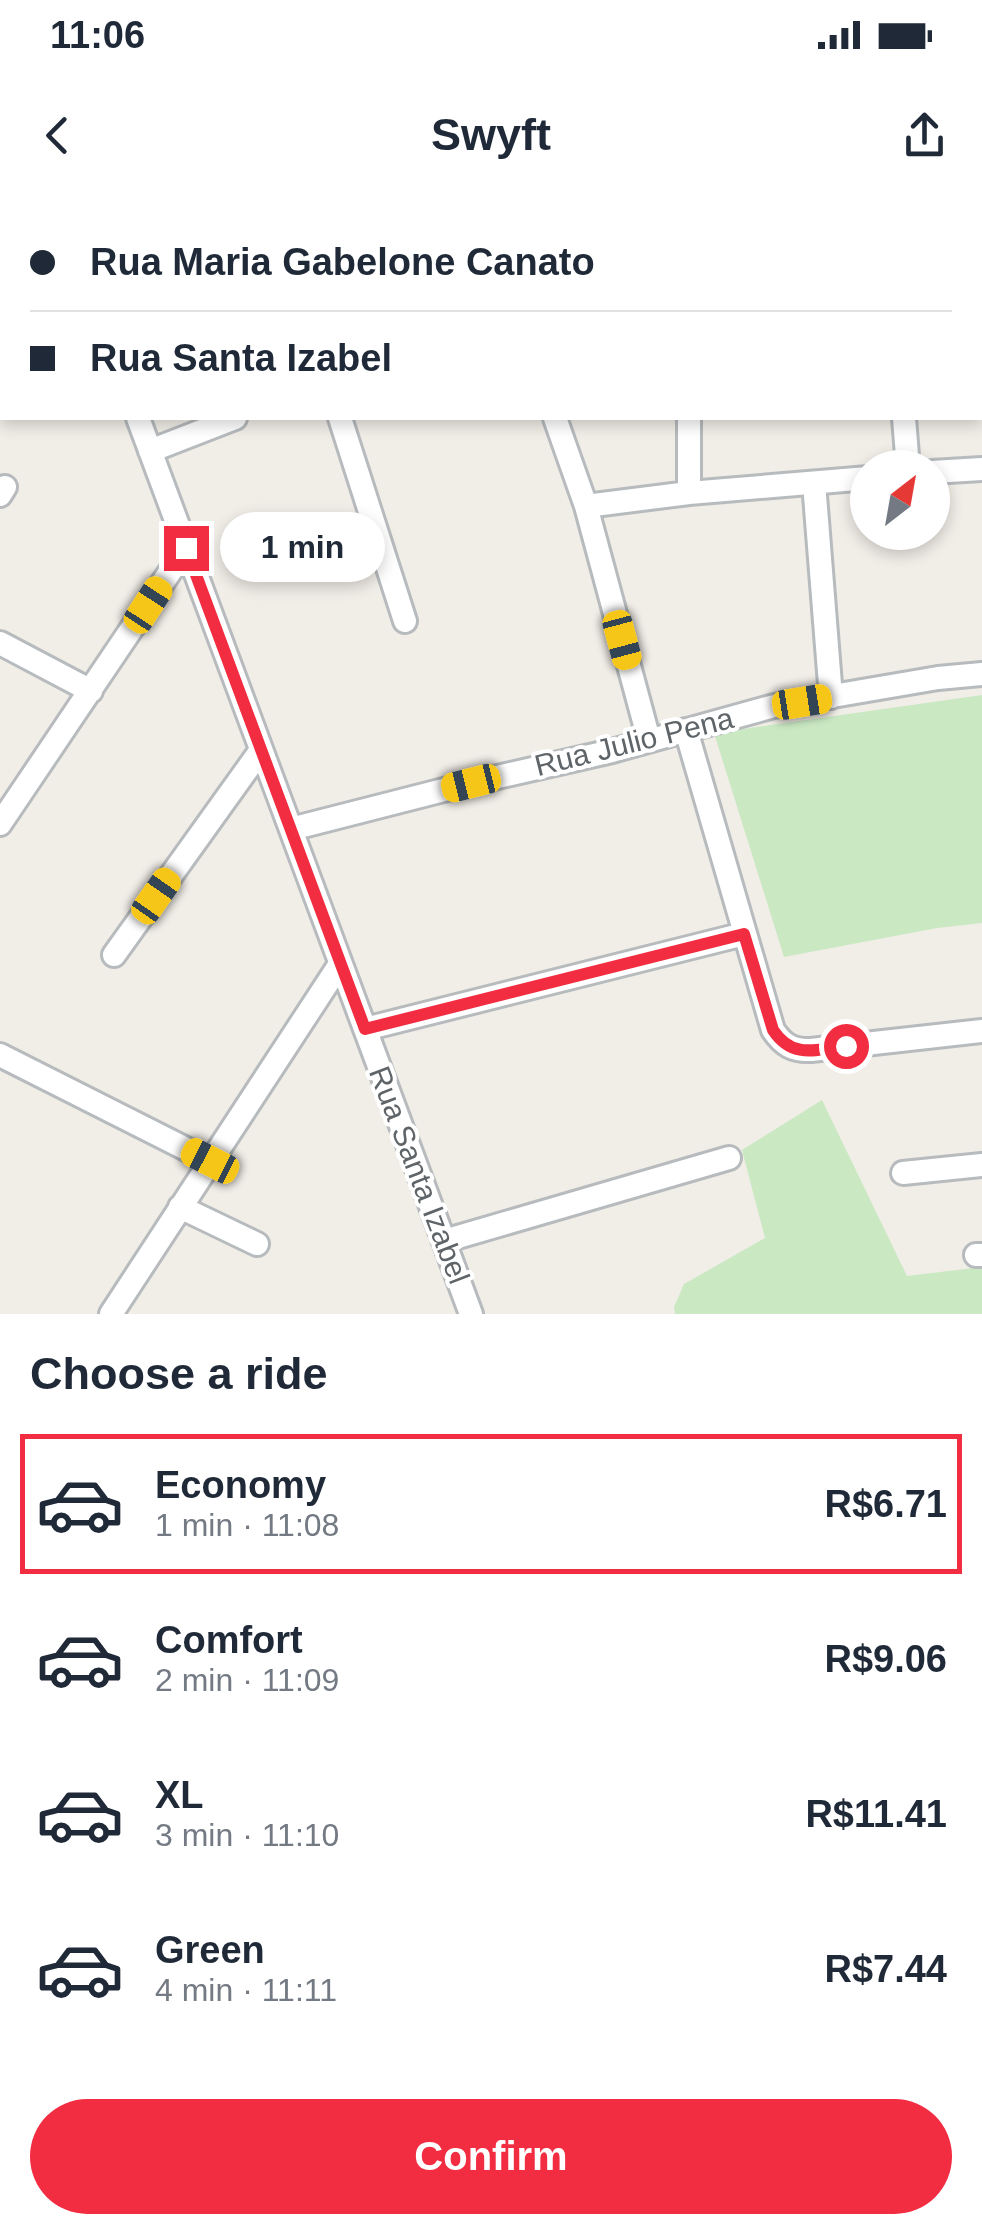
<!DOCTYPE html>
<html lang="en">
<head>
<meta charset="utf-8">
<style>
	body { margin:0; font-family:Arial,sans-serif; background:#f6f6f7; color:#1f2937; height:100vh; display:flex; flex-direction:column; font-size:38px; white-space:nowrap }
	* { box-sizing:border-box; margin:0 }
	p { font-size:32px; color:#747a83 }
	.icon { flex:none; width:55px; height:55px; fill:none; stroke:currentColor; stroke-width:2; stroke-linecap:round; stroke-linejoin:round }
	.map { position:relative; height:1114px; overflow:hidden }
	.side { display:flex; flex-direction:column; background:#fff; flex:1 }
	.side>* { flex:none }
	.banner { position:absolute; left:0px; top:0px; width:982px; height:220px; box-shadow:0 5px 15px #0003; display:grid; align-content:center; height:220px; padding:0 30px; background:#fff }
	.needle { width:65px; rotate:31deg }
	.controls { position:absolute; left:850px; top:250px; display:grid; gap:20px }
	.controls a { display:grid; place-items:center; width:100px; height:100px; border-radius:50%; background:#fff; box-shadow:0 5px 15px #0003; font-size:50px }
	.end { position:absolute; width:45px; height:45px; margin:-22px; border:12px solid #f22c41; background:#fff; box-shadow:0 0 0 5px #fff }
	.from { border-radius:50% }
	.bubble { position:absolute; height:70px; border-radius:35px; background:#fff; box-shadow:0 5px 15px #0003; font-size:32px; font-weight:700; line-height:70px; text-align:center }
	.car { position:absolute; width:30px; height:60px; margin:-30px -15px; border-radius:12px; box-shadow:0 0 8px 2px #0007; background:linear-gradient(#f5c518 24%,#345 0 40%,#f5c518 0 76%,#345 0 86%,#f5c518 0) }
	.banner b { display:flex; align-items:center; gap:35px; height:95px; font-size:38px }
	.banner b+b { border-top:2px solid #e0e1e3 }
	.banner i { width:25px; height:25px; background:#1f2937 }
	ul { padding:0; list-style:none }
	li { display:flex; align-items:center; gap:30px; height:140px; margin:0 20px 15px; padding:0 10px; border:5px solid transparent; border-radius:0px }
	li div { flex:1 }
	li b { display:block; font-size:38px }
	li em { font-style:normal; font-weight:700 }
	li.on { border-color:#f22c41 }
	li>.icon { width:90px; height:90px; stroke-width:1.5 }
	h2 { padding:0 30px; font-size:45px; line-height:120px }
	.button { display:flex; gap:20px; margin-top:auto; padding:20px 30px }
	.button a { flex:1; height:115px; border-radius:60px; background:#f22c41; color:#fff; font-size:40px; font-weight:700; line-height:115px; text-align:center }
	.status { display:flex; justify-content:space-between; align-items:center; height:70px; padding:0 50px; background:#fff; direction:ltr }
	.status svg { height:28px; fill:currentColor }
	header { display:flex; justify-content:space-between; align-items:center; height:130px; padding:0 30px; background:#fff; font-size:45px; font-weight:700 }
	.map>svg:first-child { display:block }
	.green { fill:#cae9c3 }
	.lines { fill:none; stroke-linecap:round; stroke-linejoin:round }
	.minor-casing { stroke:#b7bbbe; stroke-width:28 }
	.minor { stroke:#fff; stroke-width:22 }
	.route { stroke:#f22c41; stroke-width:12 }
	.labels { text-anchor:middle; stroke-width:8; stroke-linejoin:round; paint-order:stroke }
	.street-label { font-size:30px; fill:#5e6468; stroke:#fff }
</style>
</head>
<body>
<div class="status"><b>11:06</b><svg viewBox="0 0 49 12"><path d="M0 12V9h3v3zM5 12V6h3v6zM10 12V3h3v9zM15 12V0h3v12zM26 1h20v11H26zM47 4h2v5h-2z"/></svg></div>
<header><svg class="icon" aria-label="back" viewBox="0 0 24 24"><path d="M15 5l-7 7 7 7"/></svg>Swyft<svg class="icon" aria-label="share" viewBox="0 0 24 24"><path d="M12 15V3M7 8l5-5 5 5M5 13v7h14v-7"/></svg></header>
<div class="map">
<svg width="982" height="1114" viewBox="0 0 982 1114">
	<rect width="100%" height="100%" fill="#f1ede7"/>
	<!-- green -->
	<path class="green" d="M 982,495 L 982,723 L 937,728 L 784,757 L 714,533 Z
		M 822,900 L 907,1076 L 982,1067 L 982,1114 L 675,1114 L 674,1107 L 684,1084 L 765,1038 L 742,950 Z"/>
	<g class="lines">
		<!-- minor casing -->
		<g class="minor-casing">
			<path id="minor" d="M 52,0 L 54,2
				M 512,0 L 512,2
				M 235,2 L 237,0
				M 584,2 L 591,0
				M 0,136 L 2,132
				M 138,218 L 471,1114
				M 340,218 L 405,421
				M 555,218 L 586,306 L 649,540
				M 689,218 L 689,293
				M 904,218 L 908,268
				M 150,251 L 235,218
				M 932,272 L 982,269
				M 814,283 L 831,497
				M 0,295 L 5,287
				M 586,306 L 689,293 L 868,278
				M 0,443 L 91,491
				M 686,530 L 773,830 C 783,845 793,851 811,850 L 982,831
				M 0,624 L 186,348
				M 291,629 L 471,583 L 612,551 L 774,506 L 938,478 L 982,474
				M 114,755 L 261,550
				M 365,829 L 744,734
				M 0,855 L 210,961
				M 903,973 L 982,965
				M 180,1007 L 257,1044
				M 444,1041 L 729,958
				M 976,1055 L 982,1055
				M 111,1114 L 340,764"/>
		</g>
		<!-- minor -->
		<use href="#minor" class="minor"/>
	</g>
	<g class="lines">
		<!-- route -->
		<path class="route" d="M 186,348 L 365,829 L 744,734 L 773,830 C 792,859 815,850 846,846"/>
	</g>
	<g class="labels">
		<!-- street labels -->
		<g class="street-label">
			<text transform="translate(634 542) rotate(-14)" y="10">Rua Julio Pena</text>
			<text transform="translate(419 975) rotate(69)" y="10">Rua Santa Izabel</text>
		</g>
	</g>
</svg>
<div class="controls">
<a><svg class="needle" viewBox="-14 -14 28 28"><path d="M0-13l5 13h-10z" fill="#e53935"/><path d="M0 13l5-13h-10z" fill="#747a83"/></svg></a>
</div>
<i class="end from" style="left:846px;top:846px"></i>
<i class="end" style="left:186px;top:348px"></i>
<div class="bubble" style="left:220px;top:312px;width:165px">1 min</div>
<i class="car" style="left:148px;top:405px;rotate:33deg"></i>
<i class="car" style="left:622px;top:440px;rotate:165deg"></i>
<i class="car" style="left:802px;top:502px;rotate:81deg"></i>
<i class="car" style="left:471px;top:583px;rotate:256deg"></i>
<i class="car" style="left:156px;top:696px;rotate:35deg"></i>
<i class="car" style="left:210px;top:961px;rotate:297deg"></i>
<div class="banner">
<b><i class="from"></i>Rua Maria Gabelone Canato</b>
<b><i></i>Rua Santa Izabel</b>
</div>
</div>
<section class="side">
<h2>Choose a ride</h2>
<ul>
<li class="on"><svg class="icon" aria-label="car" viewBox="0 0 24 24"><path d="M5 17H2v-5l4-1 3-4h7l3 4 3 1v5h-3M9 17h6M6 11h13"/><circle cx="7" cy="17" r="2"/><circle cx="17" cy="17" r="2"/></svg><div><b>Economy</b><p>1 min · 11:08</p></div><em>R$6.71</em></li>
<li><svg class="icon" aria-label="car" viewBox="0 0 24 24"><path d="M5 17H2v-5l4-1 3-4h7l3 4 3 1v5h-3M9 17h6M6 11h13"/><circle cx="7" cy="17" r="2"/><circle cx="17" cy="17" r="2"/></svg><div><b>Comfort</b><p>2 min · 11:09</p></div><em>R$9.06</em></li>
<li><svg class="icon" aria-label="car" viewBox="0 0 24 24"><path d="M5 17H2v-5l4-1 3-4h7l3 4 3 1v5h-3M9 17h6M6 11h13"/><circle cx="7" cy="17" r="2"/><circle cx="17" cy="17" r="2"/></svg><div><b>XL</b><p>3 min · 11:10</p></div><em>R$11.41</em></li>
<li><svg class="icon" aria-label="car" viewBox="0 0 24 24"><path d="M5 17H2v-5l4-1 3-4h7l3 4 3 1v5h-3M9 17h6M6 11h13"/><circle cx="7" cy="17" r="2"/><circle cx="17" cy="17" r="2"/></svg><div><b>Green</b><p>4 min · 11:11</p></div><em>R$7.44</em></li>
</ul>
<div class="button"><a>Confirm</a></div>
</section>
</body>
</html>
